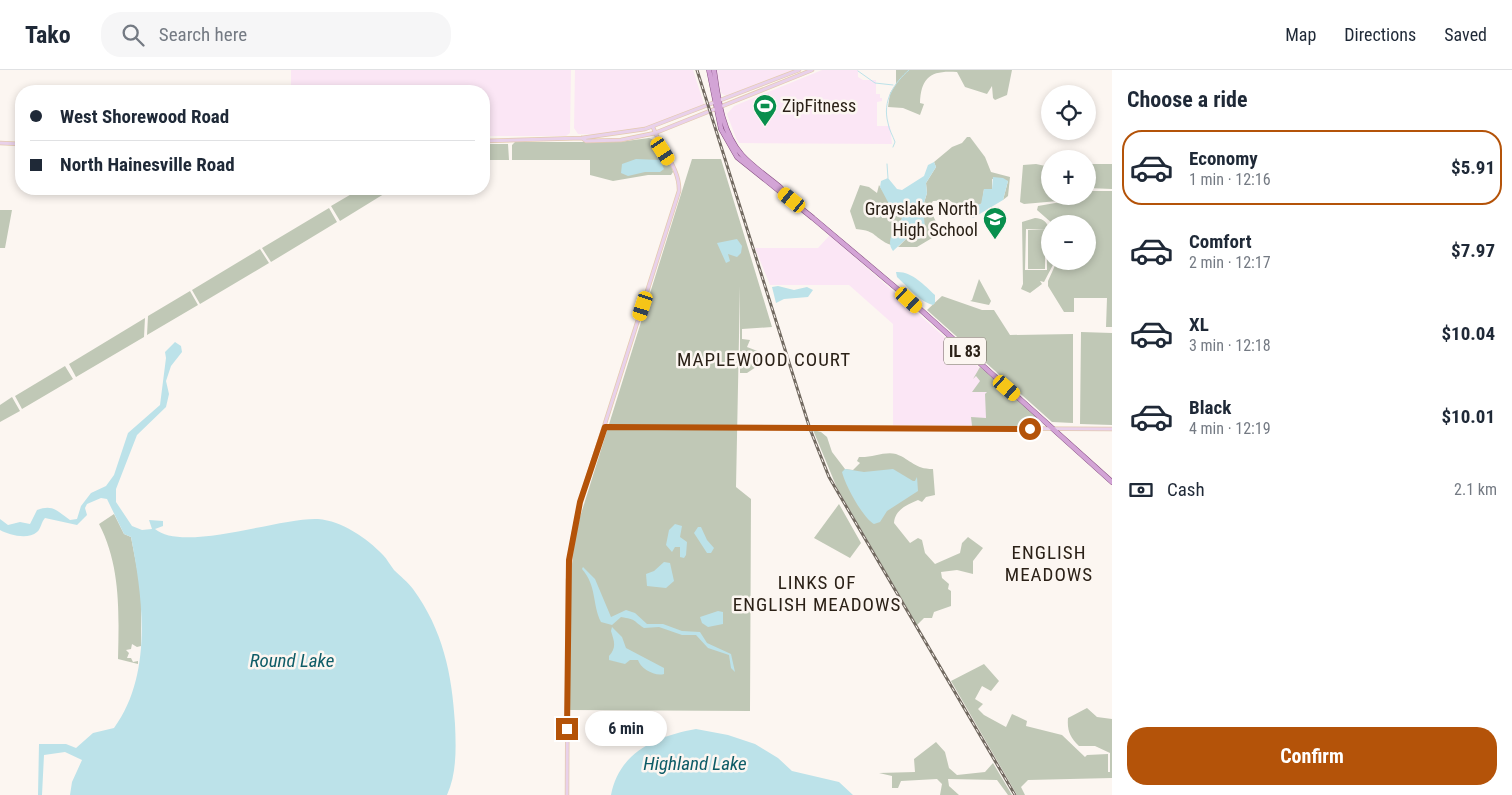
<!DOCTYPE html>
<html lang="en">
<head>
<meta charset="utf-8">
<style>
	body { margin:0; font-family:"Roboto Condensed",sans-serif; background:#f6f6f7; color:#1f2937; height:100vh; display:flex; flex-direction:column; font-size:19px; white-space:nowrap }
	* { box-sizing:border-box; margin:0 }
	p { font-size:16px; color:#747a83 }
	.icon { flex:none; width:28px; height:28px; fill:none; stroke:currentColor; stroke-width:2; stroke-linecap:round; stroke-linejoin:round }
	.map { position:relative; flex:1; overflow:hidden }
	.panel { display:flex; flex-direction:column; background:#fff; width:400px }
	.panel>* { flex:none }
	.guide { position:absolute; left:15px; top:15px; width:475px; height:110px; border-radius:20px; box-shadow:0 2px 8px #0003; display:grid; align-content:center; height:110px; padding:0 15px; background:#fff }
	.fabs { position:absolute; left:1041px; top:15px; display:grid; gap:10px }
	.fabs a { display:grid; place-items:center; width:55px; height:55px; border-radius:50%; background:#fff; box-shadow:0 2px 8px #0003; font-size:25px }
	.end { position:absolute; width:22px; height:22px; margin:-11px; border:6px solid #b45309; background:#fff; box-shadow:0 0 0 2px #fff }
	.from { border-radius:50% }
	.bubble { position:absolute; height:35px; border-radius:18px; background:#fff; box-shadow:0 2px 8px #0003; font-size:16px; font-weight:700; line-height:35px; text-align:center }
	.car { position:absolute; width:15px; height:30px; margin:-15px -8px; border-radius:6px; box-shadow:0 0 4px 1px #0007; background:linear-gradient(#f5c518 24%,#345 0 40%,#f5c518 0 76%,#345 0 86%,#f5c518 0) }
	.guide b { display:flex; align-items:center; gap:18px; height:48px; font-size:19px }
	.guide b+b { border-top:1px solid #e0e1e3 }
	.guide i { width:12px; height:12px; background:#1f2937 }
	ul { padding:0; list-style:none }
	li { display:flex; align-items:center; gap:15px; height:75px; margin:0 10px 8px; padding:0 5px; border:2px solid transparent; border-radius:20px }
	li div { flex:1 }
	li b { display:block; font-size:19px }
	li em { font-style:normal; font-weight:700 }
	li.current { border-color:#b45309 }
	li>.icon { width:45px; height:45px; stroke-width:1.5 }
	h2 { padding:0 15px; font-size:22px; line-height:60px }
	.pay { display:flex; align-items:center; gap:12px; height:55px; padding:0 15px; font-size:19px }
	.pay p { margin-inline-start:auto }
	.cta { display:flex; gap:10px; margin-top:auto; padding:10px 15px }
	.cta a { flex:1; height:58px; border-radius:20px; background:#b45309; color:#fff; font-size:20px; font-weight:700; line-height:58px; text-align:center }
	header { display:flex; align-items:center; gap:30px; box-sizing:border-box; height:70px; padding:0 25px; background:#fff; border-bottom:1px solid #e0e1e3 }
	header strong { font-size:24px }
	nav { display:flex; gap:28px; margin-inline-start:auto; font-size:18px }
	.search { width:350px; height:45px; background:#f6f6f7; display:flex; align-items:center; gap:12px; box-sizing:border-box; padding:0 18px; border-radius:20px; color:#747a83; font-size:19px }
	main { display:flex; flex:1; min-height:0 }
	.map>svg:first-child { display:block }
	.commercial { fill:#fbe6f5 }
	.green { fill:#c0c8b6; fill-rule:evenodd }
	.water { fill:#bce2e9 }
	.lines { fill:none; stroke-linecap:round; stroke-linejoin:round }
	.stream { stroke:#bce2e9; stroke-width:1 }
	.secondary-casing { stroke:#e4cab0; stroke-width:4.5 }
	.primary-casing { stroke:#854e81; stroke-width:5.5 }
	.secondary { stroke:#e9d1ea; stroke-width:3 }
	.primary { stroke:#d3a4d6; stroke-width:4.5 }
	.rail-casing { stroke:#726a61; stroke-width:3 }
	.rail { stroke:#fcf6f1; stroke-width:1; stroke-dasharray:4; stroke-linecap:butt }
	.route { stroke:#b45309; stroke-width:6 }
	.labels { text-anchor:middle; stroke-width:5; stroke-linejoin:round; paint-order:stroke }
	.shield { fill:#fcf6f1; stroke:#6a6158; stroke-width:1 }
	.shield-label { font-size:16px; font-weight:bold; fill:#2b2117 }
	.poi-label { font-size:18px; fill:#2b2117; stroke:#fcf6f1; text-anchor:start }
	.neighbourhood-label { font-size:19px; letter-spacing:1px; fill:#2b2117; stroke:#fcf6f1 }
	.water-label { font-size:19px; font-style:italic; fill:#0e5c67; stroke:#fcf6f1 }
</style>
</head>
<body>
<header>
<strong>Tako</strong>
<div class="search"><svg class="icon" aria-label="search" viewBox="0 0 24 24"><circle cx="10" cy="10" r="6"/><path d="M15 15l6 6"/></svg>Search here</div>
<nav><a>Map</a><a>Directions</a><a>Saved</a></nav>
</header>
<main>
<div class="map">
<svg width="1112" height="725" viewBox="0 0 1112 725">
	<rect width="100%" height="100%" fill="#fcf6f1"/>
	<!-- commercial -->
	<path class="commercial" d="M 291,0 L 571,0 L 570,63 L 566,66 L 484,66 L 484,21 L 291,21 Z
		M 575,0 L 693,0 L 705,37 L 649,58 L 604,65 L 578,64 L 574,58 Z
		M 716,0 L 793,0 L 726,26 L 721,23 Z
		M 858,0 L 858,7 L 863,10 L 876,10 L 876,24 L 880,24 L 880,28 L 882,28 L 882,31 L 877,32 L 877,56 L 890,56 L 892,74 L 739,73 L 736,68 L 727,44 L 734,36 L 822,0 Z
		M 830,165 L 1042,354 L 1041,356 L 893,355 L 893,254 L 849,215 L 770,215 L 755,178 L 818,178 Z"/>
	<!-- green -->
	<path class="green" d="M 896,0 L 1012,0 L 1007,25 L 995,30 L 993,28 L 992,16 L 987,24 L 965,17 L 957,2 C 931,0 921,7 920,33 L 924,34 L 920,45 L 903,38 L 888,37 L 890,23 L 896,14 Z
		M 967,67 L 970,67 L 985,87 L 991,102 L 1010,107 L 1008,126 L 1003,130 L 1008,111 L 992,109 L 992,119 L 984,119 L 982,133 L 977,136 L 968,135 L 966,142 L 949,130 L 933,131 L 929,137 L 937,154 L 932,168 L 917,177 L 898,177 L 906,169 L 916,171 L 924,160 L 923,136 L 927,123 L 926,113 L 936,97 L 934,92 L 952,77 L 962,73 Z
		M 649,68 L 654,70 L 672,98 L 673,102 L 671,105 L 648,105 L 613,111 L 590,105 L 590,90 L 512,90 L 512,75 L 515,72 L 619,72 Z
		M 484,74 L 508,74 L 509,90 L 484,90 Z
		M 692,89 L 721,89 L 772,257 L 742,259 L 742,269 L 750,270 L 747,277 L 760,282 L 763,287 L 762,296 L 759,295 L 747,303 L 740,303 L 740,216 L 736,417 L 751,429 L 750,641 L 570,640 L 570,514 L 575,463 Z
		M 1036,94 L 1050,97 L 1050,126 L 1059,126 L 1058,131 L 1024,134 L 1020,132 L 1023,95 Z
		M 1091,94 L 1112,94 L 1112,119 L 1088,118 L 1088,96 Z
		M 860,115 L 869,117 L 877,123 L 879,115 L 889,131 L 888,139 L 881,144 L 882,148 L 894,147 L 902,141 C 906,153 891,161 891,175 C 873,168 878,161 856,159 L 850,141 Z
		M 360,119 L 392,119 L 340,151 L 331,136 Z
		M 1088,121 L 1112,121 L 1112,257 L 1106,257 L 1107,228 L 1074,228 L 1074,242 L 1064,242 L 1048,216 L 1048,211 L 1057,191 L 1088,191 L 1088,154 L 1053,154 L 1037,140 L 1038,136 L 1061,132 L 1062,126 L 1088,126 Z
		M 329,138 L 337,152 L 271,192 L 262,178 Z
		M 0,140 L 12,140 L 5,178 L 0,178 Z
		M 1035,148 C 1056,149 1050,175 1050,191 L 1055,191 L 1044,212 L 1040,211 L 1042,214 L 1030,223 L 1021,219 L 1023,214 L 1022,152 ZM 1026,159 L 1047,160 L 1047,200 L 1025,200 Z
		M 1028,160 L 1045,160 L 1045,199 L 1028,199 Z
		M 260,179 L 269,193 L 200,234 L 192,220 Z
		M 979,209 L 991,231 L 989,235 L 970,231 L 972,230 Z
		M 190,221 L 198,235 L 147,265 L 148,246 Z
		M 942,226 L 982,240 L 994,240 L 1010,265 L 1073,264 L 1073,353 L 1052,352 L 927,240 Z
		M 145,248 L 144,267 L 76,307 L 69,294 Z
		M 1081,262 L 1112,263 L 1112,355 L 1080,354 Z
		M 65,296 L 73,309 L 22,339 L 15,326 Z
		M 980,297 L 1039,349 L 1042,356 L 972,356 L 971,347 L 986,348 L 985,324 L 987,322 L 972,322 L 980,311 L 976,306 L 973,309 Z
		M 12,327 L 20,341 L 0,352 L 0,335 Z
		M 813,360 L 821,362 L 827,367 L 832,382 L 845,399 L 853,400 L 860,393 L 857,391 L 859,387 C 871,388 885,381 896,384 C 912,390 914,399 933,399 L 935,425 L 926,427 L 922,432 L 918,430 C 906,435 895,440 894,453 L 910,473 L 918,468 L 922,470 L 925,483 L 935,494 L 960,483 L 962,473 L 968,467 L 983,478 L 973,491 L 973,504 L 957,500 L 941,502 L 942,508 L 949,514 L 948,519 L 951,521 L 951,536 L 934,542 L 932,548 L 924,548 L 917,555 L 837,418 Z
		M 839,434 L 861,473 L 850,488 L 814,468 Z
		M 114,444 L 124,464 L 131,467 L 141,519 L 141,576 L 137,577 L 132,574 L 131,579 L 126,580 L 129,583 L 127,588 L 131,588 L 133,592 L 138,591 L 138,594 L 118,589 C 119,544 121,496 99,454 Z
		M 984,594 L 999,611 L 991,621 L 982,616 L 975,629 L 983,634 L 978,639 L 984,645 L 1006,657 L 1012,644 L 1027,651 L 1026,656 L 1062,665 L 1085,687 L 1087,685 L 1108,684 L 1108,702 L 1110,702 L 1110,683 L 1095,676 L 1079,676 C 1070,667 1067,661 1068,648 L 1087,638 L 1097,647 L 1112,649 L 1112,708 L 1028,710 L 1021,717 L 1025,725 L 1017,725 L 951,611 Z
		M 936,672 L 945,682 L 949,698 L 957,705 L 985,702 L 993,693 L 1012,725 L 1008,725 L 997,710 L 948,709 L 949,716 L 959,725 L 940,725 L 942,714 L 937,709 L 901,711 L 898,718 L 892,718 L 892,706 L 879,703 L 915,702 L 914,689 Z"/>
	<!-- water -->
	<path class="water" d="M 636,89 L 660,90 L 664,99 L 660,102 L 645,102 L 628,106 L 621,103 L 622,94 Z
		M 934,92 L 936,97 L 926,113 L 927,123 L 923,136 L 925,158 L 920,169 L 906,169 L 893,181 C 883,167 901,157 903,144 L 900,140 L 894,147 L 880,147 L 887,140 L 889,134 L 880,117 L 881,111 L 888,108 L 897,119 L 902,120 L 924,106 L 928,95 Z
		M 993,107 L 1003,108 L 1008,111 L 1003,130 L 973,148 L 966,142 L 966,136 L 981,134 L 984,119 L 992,119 Z
		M 737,169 L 742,176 L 741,183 L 737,187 L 728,184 L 730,191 L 726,193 L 717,173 Z
		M 896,202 C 912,201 924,215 935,225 L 935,233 L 933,235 C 920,232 907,216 897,207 Z
		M 778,216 L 794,220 L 807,217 L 813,220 L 808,227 L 784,229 L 776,233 L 772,217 Z
		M 175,272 L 181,276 L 182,282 L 171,296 L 166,311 L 169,324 L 166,337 L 137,365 L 116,419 L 116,432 L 132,456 L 142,460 L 152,459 L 149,450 L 163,451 L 163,456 L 155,459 C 183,483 281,447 318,449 C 342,451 367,468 383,485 C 387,489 390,495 394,500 C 400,506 408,512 413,519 C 443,560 452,604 455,654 C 456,677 457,703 447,725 L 70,725 L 72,712 L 82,690 L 65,682 L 44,685 L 42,725 L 38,725 L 39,674 L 66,674 L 76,678 L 93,663 L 114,658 C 153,604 143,529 131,467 L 124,464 L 107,429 L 101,428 L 87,434 L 85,438 L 87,445 L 77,455 L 45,448 C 41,452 41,459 37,462 C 28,470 9,465 0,460 L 0,449 L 8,455 L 20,452 L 30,454 L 37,440 C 53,434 57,441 70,450 L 77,449 L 81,436 L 91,423 L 106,416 L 114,405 L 128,363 L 160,335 L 166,288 L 165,282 Z
		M 845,399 L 864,402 L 893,399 L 913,411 L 915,411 L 917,407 L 918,421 L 887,441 L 880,452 L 874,454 C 863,448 845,415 842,402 Z
		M 675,454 L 682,456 L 680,467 L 687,472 L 686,485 L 684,488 L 680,487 L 680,477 L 675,477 L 672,482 L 666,475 L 669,460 Z
		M 698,457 L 701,457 L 707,470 L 714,478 L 711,483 L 707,483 L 694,463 Z
		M 664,492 L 670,493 L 674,511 L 666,518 L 647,516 L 646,504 L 654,501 Z
		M 583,497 L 595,509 L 611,547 L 626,540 L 635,543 L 647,554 L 663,554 L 682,561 L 700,562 L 707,573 L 731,584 L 735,602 L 731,598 L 729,585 L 708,578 L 696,565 L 682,565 L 659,557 L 644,558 C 631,549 637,550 621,547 L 612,555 L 601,552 C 592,534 597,516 582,499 Z
		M 718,541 L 723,542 L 723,554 L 708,557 L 702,553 L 700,547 Z
		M 612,557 L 622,567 L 626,578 L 664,598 L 664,604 C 655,607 640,598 638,590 L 630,590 L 625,594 L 609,590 L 609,586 C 617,577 614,571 611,561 Z
		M 696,659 L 728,665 L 755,674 L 778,688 L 792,701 L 839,712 L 853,725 L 611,725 C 619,682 657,666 696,659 Z"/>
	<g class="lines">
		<!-- stream -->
		<path class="stream" d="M 858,1 L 875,13 L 893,15
			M 893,77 L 895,72 C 893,66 889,60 888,53 C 882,31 894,13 909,0
			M 887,94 L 888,108"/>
		<!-- secondary casing -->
		<g class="secondary-casing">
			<path id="secondary" d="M 582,68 L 586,71 L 621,70 L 655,63 L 812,0
				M 484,71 L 582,68 L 645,59 L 799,0
				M 0,73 L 21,74
				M 605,357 L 1112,359
				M 567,725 L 568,510 L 573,467 L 580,432 L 679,121 C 680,98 660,78 653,57"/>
		</g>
		<!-- primary casing -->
		<g class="primary-casing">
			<path id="primary" d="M 709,0 L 721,59 L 737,87 L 813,148 L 902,223 L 1112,412
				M 714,0 C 718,28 722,63 742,85 C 753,97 768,107 781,118 L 782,122"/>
		</g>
		<!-- secondary -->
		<use href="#secondary" class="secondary"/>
		<!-- primary -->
		<use href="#primary" class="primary"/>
		<!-- rail casing -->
		<g class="rail-casing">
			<path id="rail" d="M 697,0 L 810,359 L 829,407 L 1015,725"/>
		</g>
		<!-- rail -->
		<use href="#rail" class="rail"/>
	</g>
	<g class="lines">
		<!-- route -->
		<path class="route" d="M 567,659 L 569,490 L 580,432 L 605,357 L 1030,359"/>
	</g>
	<!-- icons -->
	<defs>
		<g id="stadium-pin" transform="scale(1.25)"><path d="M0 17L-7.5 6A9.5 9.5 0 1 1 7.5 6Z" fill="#088f4d" stroke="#fcf6f1"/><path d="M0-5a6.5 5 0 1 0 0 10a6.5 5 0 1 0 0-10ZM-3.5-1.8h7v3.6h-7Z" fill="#fff"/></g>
		<g id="school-pin" transform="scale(1.25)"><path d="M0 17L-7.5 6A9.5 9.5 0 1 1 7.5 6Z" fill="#088f4d" stroke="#fcf6f1"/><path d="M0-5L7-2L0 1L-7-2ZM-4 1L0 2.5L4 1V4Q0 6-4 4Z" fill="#fff"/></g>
	</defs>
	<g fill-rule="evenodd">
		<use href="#stadium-pin" x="765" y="36"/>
		<use href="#school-pin" x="995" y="149"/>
	</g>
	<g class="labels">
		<!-- shield labels -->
		<rect class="shield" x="944" y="267.5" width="42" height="27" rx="4"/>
		<g class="shield-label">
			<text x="965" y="287">IL 83</text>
		</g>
		<!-- poi labels -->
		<g class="poi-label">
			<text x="782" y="42">ZipFitness</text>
			<text x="978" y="145" text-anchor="end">Grayslake North<tspan x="978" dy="21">High School</tspan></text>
		</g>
		<!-- neighbourhood labels -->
		<g class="neighbourhood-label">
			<text x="764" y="296">MAPLEWOOD COURT</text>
			<text x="1049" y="489">ENGLISH<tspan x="1049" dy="22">MEADOWS</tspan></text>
			<text x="817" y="519">LINKS OF<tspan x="817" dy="22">ENGLISH MEADOWS</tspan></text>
		</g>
		<!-- water labels -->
		<g class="water-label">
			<text x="292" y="597">Round Lake</text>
			<text x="695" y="700">Highland Lake</text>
		</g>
	</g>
</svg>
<div class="fabs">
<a><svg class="icon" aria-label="locate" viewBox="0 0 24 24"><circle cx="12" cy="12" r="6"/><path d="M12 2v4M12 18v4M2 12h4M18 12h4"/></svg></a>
<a>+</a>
<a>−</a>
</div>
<i class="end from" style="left:1030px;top:359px"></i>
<i class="end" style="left:567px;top:659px"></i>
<div class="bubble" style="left:585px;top:641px;width:82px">6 min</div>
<i class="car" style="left:663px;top:81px;rotate:147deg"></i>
<i class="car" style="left:792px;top:130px;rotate:309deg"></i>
<i class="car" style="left:909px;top:230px;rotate:132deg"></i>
<i class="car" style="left:643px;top:236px;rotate:198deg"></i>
<i class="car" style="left:1007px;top:318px;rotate:131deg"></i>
<div class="guide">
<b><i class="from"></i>West Shorewood Road</b>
<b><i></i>North Hainesville Road</b>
</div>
</div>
<section class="panel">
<h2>Choose a ride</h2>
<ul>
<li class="current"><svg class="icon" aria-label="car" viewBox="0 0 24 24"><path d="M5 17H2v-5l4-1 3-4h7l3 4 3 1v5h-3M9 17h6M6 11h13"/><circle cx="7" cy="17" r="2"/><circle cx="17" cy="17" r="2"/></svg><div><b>Economy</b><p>1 min · 12:16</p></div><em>$5.91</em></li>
<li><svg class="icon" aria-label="car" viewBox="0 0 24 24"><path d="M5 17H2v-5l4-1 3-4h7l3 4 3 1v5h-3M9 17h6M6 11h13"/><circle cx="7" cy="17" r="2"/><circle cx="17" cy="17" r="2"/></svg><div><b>Comfort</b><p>2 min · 12:17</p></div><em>$7.97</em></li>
<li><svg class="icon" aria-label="car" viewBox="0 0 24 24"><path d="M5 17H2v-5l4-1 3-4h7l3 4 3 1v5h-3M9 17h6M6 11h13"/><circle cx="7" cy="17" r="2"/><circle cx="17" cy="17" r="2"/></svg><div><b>XL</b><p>3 min · 12:18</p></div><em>$10.04</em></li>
<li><svg class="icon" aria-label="car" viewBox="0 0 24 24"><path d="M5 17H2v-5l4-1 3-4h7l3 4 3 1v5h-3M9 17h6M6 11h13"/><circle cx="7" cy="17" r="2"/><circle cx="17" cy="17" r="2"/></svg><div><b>Black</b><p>4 min · 12:19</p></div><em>$10.01</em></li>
</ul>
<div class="pay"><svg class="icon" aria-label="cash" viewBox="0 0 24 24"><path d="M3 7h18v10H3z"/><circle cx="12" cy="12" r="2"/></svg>Cash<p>2.1 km</p></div>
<div class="cta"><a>Confirm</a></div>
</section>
</main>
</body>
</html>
